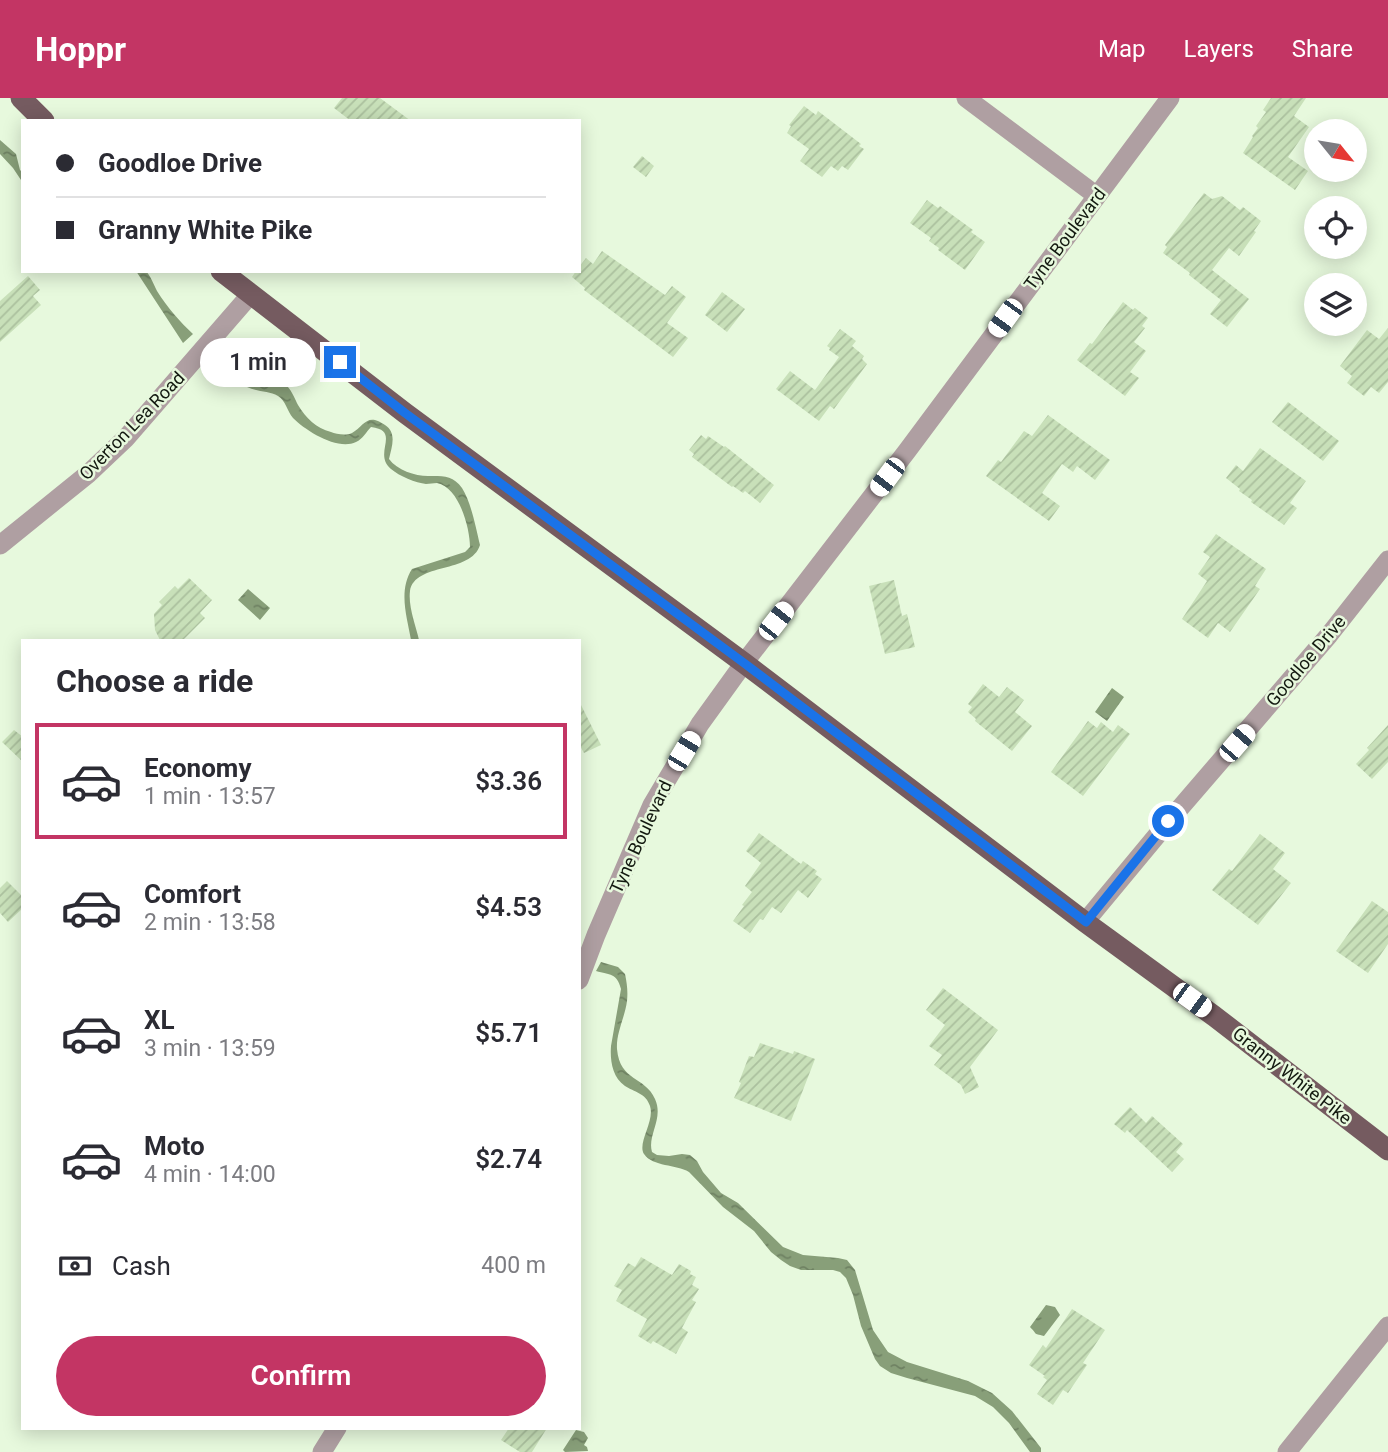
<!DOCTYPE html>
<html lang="en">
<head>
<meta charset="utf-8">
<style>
	body { margin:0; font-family:Roboto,sans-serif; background:#f7f7f7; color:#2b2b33; height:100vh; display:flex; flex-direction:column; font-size:26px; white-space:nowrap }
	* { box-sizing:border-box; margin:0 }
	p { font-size:23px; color:#7c7c81 }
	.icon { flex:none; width:38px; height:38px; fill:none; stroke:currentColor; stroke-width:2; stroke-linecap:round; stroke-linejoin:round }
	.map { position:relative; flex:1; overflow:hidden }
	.panel { position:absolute; left:21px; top:541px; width:560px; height:791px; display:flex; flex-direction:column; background:#fff; border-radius:0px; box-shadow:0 4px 18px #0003 }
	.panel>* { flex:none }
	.banner { position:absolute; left:21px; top:21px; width:560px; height:154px; border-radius:0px; box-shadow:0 4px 18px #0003; display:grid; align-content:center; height:154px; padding:0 35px; background:#fff }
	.needle { width:46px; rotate:120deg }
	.fabs { position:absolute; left:1304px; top:21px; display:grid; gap:14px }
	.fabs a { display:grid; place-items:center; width:63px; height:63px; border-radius:50%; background:#fff; box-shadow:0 4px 18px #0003; font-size:35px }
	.end { position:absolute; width:32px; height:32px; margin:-16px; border:9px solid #1a73e8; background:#fff; box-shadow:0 0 0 4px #fff }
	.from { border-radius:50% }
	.bubble { position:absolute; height:49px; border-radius:24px; background:#fff; box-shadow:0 4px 18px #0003; font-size:23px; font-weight:600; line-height:49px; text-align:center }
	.car { position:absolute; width:21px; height:42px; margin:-21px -10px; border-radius:9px; box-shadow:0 0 5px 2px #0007; background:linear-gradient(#fff 24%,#345 0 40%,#fff 0 76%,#345 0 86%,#fff 0) }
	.banner b { display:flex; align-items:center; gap:24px; height:66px; font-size:26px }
	.banner b+b { border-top:2px solid #e1e1e2 }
	.banner i { width:18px; height:18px; background:#2b2b33 }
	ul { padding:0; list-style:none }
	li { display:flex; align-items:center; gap:21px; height:116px; margin:0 14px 10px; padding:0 21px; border:4px solid transparent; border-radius:0px }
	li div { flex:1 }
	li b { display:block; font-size:26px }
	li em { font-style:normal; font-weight:600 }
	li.on { border-color:#c33564 }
	li>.icon { width:63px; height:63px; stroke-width:1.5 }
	h2 { padding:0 35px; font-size:32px; line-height:84px }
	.pay { display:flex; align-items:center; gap:18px; height:77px; padding:0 35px; font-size:26px }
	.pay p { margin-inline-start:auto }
	.primary-button { display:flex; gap:14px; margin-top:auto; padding:14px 35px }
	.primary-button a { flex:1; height:80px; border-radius:42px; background:#c33564; color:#fff; font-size:28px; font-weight:600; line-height:80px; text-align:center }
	header { display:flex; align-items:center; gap:42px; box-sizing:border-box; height:98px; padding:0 35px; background:#c33564; color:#fff }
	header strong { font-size:33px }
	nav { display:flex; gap:38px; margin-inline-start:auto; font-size:24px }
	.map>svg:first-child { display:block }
	.water { fill:url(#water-ripples) }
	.building { fill:url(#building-hatch) }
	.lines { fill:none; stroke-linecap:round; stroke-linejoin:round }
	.minor { stroke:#af9fa2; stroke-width:19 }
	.major { stroke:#755b60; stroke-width:21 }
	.route { stroke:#1a73e8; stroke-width:9 }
	.labels { text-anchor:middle; stroke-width:5; stroke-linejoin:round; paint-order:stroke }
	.street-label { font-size:18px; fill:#131910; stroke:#e7f9dd }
</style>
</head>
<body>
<header>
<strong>Hoppr</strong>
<nav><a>Map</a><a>Layers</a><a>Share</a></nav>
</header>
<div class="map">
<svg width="1388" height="1354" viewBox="0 0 1388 1354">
	<defs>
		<pattern id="water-ripples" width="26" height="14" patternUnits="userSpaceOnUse" patternTransform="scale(1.75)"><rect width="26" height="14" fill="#889f79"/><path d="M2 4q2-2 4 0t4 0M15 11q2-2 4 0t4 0" fill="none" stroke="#6e8162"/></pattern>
		<pattern id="building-hatch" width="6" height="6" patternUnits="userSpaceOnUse" patternTransform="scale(1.75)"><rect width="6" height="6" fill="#c8e0b9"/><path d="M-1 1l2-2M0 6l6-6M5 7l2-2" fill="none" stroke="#abc09e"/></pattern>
	</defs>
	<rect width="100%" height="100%" fill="#e7f9dd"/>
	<!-- water -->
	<path class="water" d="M 0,42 L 16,56 L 20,72 L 23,75 L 23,85 L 13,70 L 0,56 Z
		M 136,173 L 146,173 C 151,179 153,185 157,193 C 167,209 180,224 193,236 L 183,245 Z
		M 219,258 C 230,266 242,277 256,280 C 266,282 279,281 287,288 C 292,293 295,301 298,307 C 306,320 316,330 331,334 C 336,336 346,338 352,335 C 364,328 367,314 385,327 C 397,335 392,348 389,361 C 397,372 415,378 428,378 C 442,378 453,377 462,390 C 471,404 476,430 480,447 C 471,476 415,464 410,493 C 408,509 416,528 419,542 L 411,542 C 407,519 398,493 412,471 L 465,454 L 470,449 C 470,430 459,389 437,385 C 433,385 430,386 426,386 C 416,385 399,378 391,371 C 372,355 402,333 371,329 C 366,334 363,341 356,344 C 338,353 306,333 293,320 C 287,313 286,303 278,298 C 269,293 257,294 247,289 C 234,283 222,273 211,265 Z
		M 248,491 L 270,510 L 260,522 L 238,502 Z
		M 1112,590 L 1124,599 L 1107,623 L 1095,614 Z
		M 601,864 L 618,869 L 625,876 C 627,885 628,894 627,903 C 625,919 616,935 617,951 C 620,984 645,978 655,1001 C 664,1021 647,1037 652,1054 L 657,1057 L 669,1058 L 682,1056 L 690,1057 L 697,1063 L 703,1074 L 721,1095 L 738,1105 L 783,1149 L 803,1157 L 838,1160 L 847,1162 L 855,1172 L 873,1232 L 888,1254 L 907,1264 L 968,1283 L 992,1295 L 1012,1313 L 1041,1350 L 1041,1354 L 1030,1354 L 1009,1325 L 993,1309 L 975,1298 L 907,1280 L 891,1275 L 880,1268 L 875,1261 L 861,1228 L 853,1197 L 846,1180 L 840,1174 L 833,1172 L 801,1172 L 790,1168 L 781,1162 L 771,1154 L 754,1133 L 723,1109 L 689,1074 C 676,1066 653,1069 644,1056 C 637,1045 655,1023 650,1008 C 646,995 634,994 625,988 C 612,979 610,962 611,948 L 621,891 C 617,875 610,877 596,873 Z
		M 1046,1207 L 1055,1209 L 1060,1217 L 1044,1238 C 1032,1235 1038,1237 1030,1229 Z
		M 576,1332 L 584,1334 L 588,1340 L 584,1347 L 587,1349 L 588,1353 L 565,1354 L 563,1352 Z"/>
	<!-- building -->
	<path class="building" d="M 342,0 L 380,0 L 411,23 L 351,23 L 334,10 Z
		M 1271,0 L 1306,0 L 1294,18 L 1309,29 L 1288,59 L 1308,73 L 1295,92 L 1243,55 L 1253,39 L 1252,38 L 1258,30 L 1256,28 L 1266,14 L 1263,12 Z
		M 804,8 L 816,17 L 818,13 L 861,46 L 859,48 L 864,51 L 848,72 L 842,68 L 838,73 L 831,68 L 822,79 L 800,63 L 809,51 L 787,35 L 791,28 L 789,27 Z
		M 642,58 L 654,68 L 646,79 L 633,69 Z
		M 1204,95 L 1212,101 L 1222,98 L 1240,112 L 1243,109 L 1261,123 L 1254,133 L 1256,134 L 1239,158 L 1229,150 L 1212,172 L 1249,201 L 1227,229 L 1210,216 L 1221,202 L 1189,177 L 1190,175 L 1163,155 L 1167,149 L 1165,147 Z
		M 927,102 L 938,110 L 940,108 L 973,132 L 971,134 L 985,144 L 965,172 L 938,152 L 939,150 L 929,143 L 931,140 L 910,125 Z
		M 602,153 L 665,197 L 672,188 L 686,199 L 667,225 L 688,240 L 673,259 L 584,192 L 585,190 L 572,179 L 576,173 L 579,173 L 579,169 L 586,160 L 593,166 Z
		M 28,178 L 40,192 L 33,198 L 41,207 L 0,244 L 0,203 Z
		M 722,194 L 745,211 L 727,234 L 705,217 Z
		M 1123,204 L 1133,212 L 1135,210 L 1148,220 L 1142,228 L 1145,230 L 1134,244 L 1146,253 L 1130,274 L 1139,280 L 1125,298 L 1077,262 L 1090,245 L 1092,246 Z
		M 1388,230 L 1388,284 L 1379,295 L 1371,289 L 1364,298 L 1347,285 L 1352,278 L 1340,268 L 1367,232 L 1379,241 Z
		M 840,231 L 856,243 L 852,248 L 864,258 L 862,261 L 867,266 L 834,311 L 830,308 L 819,323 L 776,291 L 790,273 L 815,292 L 839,259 L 829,252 L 830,250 L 827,248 Z
		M 1288,304 L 1339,343 L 1323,363 L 1272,324 Z
		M 1048,317 L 1110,362 L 1095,382 L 1077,368 L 1073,374 L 1062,366 L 1042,395 L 1060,408 L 1049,423 L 986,378 L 998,362 L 1001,364 L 1024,333 L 1032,338 Z
		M 701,337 L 706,341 L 708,338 L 724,349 L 725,348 L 774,387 L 760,405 L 745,393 L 743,395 L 733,388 L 732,389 L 692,359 L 694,356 L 689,352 Z
		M 1260,350 L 1306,383 L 1290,405 L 1297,410 L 1284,427 L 1251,404 L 1252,402 L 1239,393 L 1240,391 L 1226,380 L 1236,367 L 1243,373 Z
		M 1216,436 L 1266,471 L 1255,488 L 1260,491 L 1230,534 L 1218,525 L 1208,540 L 1182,521 L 1207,483 L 1198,476 L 1210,459 L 1203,454 Z
		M 189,480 L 212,502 L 200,515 L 205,520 L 183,542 L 160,542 L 155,532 L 154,516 L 162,507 L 159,504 L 175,488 L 178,491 Z
		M 894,482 L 902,518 L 907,516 L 915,549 L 885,556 L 869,488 Z
		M 983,586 L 999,599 L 1007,589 L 1024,602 L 1015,614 L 1032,628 L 1012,653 L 975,623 L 976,621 L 968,614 L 972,609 L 968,606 Z
		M 579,603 L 601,647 L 584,655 L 579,646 Z
		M 1088,623 L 1097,630 L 1101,624 L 1113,634 L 1118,627 L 1130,636 L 1083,698 L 1051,674 Z
		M 1388,627 L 1388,664 L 1372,681 L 1356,666 L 1369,652 L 1367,650 Z
		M 14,632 L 23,639 L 23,664 L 2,644 Z
		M 759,735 L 801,766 L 803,763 L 817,773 L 815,776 L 822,781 L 808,800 L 798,792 L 781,815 L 772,809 L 763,822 L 760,821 L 750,835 L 733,823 L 744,808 L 742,807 L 752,794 L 745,788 L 761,765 L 746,753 Z
		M 1260,736 L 1285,755 L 1273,771 L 1291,785 L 1258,827 L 1212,792 L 1229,771 L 1232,773 Z
		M 7,783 L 23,799 L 23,810 L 8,824 L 0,815 L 0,790 Z
		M 1372,803 L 1388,814 L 1388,846 L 1368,875 L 1336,853 Z
		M 943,890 L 998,932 L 970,969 L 979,989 L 965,996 L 961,987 L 934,967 L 942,957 L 929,948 L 945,927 L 926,912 Z
		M 760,945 L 793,956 L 794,953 L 815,961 L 791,1023 L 734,1000 L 741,985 L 739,984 L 749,958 L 754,959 Z
		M 1130,1009 L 1146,1025 L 1152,1018 L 1183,1046 L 1176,1054 L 1184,1061 L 1172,1074 L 1127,1032 L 1125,1035 L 1114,1026 Z
		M 641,1159 L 672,1177 L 679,1166 L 691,1173 L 690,1176 L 696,1179 L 692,1187 L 699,1191 L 692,1202 L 696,1204 L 682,1230 L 688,1234 L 676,1256 L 653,1243 L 651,1246 L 638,1238 L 647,1221 L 616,1203 L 622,1192 L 614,1188 L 628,1165 L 635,1169 Z
		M 1072,1211 L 1105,1232 L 1083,1265 L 1087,1267 L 1068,1295 L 1063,1292 L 1053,1307 L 1037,1296 L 1047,1282 L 1043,1279 L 1045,1278 L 1029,1267 L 1043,1247 L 1046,1250 Z
		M 509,1330 L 547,1330 L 532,1354 L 520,1354 L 501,1342 Z"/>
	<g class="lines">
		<!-- minor -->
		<path class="minor" d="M 966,0 L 1097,98
			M 0,447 L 88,376 L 126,340 L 251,196
			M 1085,824 L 1168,724 L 1329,537 L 1388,462
			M 579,882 L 596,837 L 652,707 L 700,626 L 744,565 L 907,353 L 1170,0
			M 322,1354 L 337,1330
			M 1287,1354 L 1388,1228"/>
		<!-- major -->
		<path class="major" d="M 21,0 L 44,23
			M 221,173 L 405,315 L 744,565 L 1085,824 L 1214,918 L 1388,1052"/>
	</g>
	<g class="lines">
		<!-- route -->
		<path class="route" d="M 340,264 L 405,315 L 744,565 L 1086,824 L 1168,723"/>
	</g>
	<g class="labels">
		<!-- street labels -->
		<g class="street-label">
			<text transform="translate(1065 141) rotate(-53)" y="6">Tyne Boulevard</text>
			<text transform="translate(132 328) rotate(-46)" y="6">Overton Lea Road</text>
			<text transform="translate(1306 563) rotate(-50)" y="6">Goodloe Drive</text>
			<text transform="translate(641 739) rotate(-65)" y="6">Tyne Boulevard</text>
			<text transform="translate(1292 978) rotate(38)" y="6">Granny White Pike</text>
		</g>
	</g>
</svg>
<div class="fabs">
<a><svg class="needle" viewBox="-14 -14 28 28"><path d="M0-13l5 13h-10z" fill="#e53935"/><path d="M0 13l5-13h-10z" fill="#7c7c81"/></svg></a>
<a><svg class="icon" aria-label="locate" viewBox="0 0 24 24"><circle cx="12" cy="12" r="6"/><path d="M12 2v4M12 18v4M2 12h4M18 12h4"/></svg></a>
<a><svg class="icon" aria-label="layers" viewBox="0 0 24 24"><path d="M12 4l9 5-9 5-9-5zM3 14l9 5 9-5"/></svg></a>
</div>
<i class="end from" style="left:1168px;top:723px"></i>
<i class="end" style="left:340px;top:264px"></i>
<div class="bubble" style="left:200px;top:240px;width:116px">1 min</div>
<i class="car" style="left:1005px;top:220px;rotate:216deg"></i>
<i class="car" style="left:887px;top:379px;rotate:217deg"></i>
<i class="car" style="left:776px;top:523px;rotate:38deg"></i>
<i class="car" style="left:1237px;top:645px;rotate:41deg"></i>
<i class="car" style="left:684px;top:653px;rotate:31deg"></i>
<i class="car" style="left:1192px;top:902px;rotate:126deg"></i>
<div class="banner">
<b><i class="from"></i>Goodloe Drive</b>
<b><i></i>Granny White Pike</b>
</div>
<section class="panel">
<h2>Choose a ride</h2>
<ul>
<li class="on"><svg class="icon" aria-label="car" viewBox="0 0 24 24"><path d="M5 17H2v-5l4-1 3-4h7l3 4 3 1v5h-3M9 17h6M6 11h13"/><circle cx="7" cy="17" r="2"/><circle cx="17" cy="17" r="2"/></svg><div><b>Economy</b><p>1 min · 13:57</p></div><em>$3.36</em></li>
<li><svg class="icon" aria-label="car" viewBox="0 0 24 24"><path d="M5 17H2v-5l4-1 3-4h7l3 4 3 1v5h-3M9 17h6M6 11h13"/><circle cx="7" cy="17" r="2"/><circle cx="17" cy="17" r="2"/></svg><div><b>Comfort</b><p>2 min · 13:58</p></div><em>$4.53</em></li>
<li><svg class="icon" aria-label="car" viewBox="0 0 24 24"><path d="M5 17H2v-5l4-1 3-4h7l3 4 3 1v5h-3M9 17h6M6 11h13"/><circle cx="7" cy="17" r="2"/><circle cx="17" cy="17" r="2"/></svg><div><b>XL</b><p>3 min · 13:59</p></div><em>$5.71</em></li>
<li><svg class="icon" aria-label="car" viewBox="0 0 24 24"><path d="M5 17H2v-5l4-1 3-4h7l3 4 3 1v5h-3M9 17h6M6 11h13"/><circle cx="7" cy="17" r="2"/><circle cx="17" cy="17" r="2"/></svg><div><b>Moto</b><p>4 min · 14:00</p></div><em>$2.74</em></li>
</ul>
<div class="pay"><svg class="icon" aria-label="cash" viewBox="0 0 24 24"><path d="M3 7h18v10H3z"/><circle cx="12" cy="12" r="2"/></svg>Cash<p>400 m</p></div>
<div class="primary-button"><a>Confirm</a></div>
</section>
</div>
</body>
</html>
